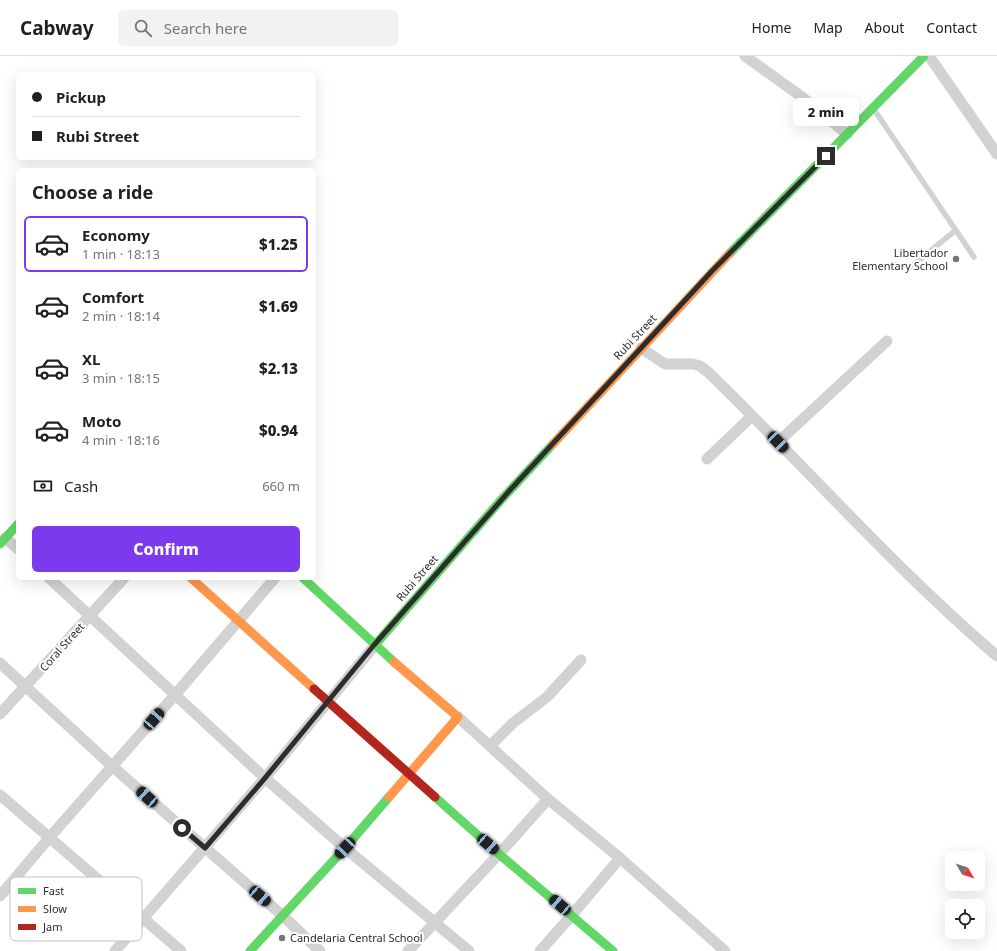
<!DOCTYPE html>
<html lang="en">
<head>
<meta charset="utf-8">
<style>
	body { margin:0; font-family:"Noto Sans",sans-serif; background:#f2f2f2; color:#202124; height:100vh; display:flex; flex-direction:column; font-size:15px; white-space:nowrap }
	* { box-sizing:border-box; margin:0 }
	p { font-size:13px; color:#757577 }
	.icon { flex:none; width:22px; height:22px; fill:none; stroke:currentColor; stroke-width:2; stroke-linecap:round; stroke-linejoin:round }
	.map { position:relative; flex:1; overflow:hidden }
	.details { position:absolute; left:16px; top:112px; width:300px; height:412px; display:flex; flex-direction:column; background:#fff; border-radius:6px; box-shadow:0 4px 16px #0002 }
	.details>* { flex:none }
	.banner { position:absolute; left:16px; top:16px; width:300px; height:88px; border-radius:6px; box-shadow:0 4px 16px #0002; display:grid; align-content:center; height:88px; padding:0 16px; background:#fff }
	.needle { width:26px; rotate:129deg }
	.controls { position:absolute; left:945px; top:795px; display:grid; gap:8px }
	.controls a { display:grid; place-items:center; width:40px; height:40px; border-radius:6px; background:#fff; box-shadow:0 4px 16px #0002; font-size:20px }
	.end { position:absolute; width:18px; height:18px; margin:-9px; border:5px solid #2d2d2d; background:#fff; box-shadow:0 0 0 2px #fff }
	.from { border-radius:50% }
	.bubble { position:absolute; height:28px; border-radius:6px; background:#fff; box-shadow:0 4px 16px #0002; font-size:13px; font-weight:800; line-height:28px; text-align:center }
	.car { position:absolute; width:12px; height:24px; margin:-12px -6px; border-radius:5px; box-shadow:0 0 3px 1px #0007; background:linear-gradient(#222 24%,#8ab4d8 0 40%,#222 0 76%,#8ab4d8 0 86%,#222 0) }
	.banner b { display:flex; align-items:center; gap:14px; height:38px; font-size:15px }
	.banner b+b { border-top:1px solid #e0e0e0 }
	.banner i { width:10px; height:10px; background:#202124 }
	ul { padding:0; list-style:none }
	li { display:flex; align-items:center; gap:12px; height:56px; margin:0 8px 6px; padding:0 8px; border:2px solid transparent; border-radius:6px }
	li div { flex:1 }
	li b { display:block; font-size:15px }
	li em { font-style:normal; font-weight:800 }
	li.active { border-color:#7c3aed }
	li>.icon { width:36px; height:36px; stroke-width:1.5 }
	h2 { padding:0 16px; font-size:18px; line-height:48px }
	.pay { display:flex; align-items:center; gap:10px; height:44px; padding:0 16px; font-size:15px }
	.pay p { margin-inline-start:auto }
	.button { display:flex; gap:8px; margin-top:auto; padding:8px 16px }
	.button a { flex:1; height:46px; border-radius:6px; background:#7c3aed; color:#fff; font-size:16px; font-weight:800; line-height:46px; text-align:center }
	header { display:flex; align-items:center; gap:24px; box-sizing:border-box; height:56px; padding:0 20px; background:#fff; border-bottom:1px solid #e0e0e0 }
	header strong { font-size:19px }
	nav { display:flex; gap:22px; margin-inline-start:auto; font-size:14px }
	.search { width:280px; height:36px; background:#f2f2f2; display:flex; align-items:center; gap:10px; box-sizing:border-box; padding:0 14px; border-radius:6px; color:#757577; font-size:15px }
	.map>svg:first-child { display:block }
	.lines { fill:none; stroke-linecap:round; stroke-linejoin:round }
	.lane { stroke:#d2d2d2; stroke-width:5.5 }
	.street { stroke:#d2d2d2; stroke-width:11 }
	.fast { stroke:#63d668; stroke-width:9 }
	.slow { stroke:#ff974d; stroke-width:9 }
	.jam { stroke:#b3261e; stroke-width:9 }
	.route { stroke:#2d2d2d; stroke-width:5 }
	.poi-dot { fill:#767676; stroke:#fff; stroke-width:1.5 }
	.labels { text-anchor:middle; stroke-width:4; stroke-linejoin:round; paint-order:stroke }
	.poi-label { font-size:11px; fill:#2d2d2d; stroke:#fff; text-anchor:end }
	.street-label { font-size:11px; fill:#2d2d2d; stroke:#fff }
	.key { fill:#fff; stroke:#c0c0c0; stroke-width:1 }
	.key-label { font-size:11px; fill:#2d2d2d }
</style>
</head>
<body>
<header>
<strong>Cabway</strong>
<div class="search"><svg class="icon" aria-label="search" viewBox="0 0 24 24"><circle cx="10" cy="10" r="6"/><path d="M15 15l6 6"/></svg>Search here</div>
<nav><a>Home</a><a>Map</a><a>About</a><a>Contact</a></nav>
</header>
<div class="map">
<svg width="997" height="895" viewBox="0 0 997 895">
	<rect width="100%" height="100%" fill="#fff"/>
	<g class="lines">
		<!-- lane -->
		<path class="lane" d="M 873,52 L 974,201
			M 908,213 L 956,174"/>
		<!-- street -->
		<path class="street" d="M 745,0 L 802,41 L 847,78
			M 929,0 L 997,98
			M 641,292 L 665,308 L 693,308 L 700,310 L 708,316 C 805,410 894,512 997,600
			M 778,386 L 887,285
			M 707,403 L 752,360
			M 5,482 L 18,493
			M 49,522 L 265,722 L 345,792 L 469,895
			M 0,607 L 112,710 L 283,860 L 320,895
			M 0,658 L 124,522
			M 458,661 L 548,743 L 620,802 L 725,895
			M 490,690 L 513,667 L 547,641 L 581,604
			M 0,739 L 181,895
			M 0,840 L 49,782 L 175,639 L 275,522
			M 115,895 L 265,722 L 375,589
			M 408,895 L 499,798 L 548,743
			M 540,895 L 572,859 L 620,802"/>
		<!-- fast -->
		<path class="fast" d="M 729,198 L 924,0
			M 0,488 L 18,468
			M 303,522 L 394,606
			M 375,589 L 501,444 L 552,389
			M 435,741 L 499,798 L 613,895
			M 250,895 L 345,792 L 389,741"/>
		<!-- slow -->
		<path class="slow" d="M 552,389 L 729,198
			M 191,522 L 314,633
			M 389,741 L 458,661 L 394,606"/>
		<!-- jam -->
		<path class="jam" d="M 314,633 L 435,741"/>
	</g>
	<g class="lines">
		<!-- route -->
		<path class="route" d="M 182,772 L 205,792 L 265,722 L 374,589 L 511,433 L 712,215 L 826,100"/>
	</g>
	<!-- markers -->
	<g class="poi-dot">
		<circle cx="956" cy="203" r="4"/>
		<circle cx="282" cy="882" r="4"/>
	</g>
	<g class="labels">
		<!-- poi labels -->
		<g class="poi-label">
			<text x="948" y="201">Libertador<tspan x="948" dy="13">Elementary School</tspan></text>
			<text x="290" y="886" text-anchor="start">Candelaria Central School</text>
		</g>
		<!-- street labels -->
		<g class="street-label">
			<text transform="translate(635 281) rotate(-47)" y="4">Rubi Street</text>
			<text transform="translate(417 522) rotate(-49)" y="4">Rubi Street</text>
			<text transform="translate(62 591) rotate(-48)" y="4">Coral Street</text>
		</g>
	</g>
	<!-- legend -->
	<rect x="10" y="821" width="132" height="64" rx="6" class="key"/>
	<rect x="18" y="832" width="18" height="6" fill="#63d668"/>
	<rect x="18" y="850" width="18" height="6" fill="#ff974d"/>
	<rect x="18" y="868" width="18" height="6" fill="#b3261e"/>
	<g class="key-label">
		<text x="43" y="839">Fast</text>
		<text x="43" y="857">Slow</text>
		<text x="43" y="875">Jam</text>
	</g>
</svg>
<div class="controls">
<a><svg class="needle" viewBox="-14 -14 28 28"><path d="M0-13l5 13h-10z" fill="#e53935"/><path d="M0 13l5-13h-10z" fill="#757577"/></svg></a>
<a><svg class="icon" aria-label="locate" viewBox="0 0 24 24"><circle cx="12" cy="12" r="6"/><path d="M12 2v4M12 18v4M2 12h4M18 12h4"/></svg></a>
</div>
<i class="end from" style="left:182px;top:772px"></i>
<i class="end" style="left:826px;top:100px"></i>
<div class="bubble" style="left:793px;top:42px;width:66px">2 min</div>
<i class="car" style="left:778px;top:386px;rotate:135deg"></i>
<i class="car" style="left:154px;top:663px;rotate:41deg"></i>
<i class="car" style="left:147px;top:741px;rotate:312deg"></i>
<i class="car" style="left:488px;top:788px;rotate:131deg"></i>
<i class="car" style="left:345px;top:792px;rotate:223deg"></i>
<i class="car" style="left:260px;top:840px;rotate:131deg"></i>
<i class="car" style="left:560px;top:849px;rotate:310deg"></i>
<div class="banner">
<b><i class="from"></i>Pickup</b>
<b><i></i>Rubi Street</b>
</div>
<section class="details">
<h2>Choose a ride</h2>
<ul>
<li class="active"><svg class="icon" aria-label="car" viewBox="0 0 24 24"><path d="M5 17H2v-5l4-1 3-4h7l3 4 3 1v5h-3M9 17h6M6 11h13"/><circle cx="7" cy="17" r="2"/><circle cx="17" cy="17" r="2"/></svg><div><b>Economy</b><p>1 min · 18:13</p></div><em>$1.25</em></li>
<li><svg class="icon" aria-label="car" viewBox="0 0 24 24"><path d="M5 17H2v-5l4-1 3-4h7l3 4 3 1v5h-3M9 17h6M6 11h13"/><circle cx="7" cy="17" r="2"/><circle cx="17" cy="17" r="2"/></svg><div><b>Comfort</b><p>2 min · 18:14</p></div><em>$1.69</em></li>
<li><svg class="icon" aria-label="car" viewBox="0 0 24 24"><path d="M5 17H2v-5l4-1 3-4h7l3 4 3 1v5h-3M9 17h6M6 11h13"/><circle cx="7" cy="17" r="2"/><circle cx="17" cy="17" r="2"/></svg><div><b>XL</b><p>3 min · 18:15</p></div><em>$2.13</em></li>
<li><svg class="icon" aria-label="car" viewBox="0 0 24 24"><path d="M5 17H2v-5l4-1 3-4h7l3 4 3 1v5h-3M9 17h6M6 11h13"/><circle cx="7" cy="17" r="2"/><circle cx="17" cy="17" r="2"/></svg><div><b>Moto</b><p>4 min · 18:16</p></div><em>$0.94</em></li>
</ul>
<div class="pay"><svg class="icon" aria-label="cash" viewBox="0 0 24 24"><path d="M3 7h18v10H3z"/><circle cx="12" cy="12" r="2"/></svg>Cash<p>660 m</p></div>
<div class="button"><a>Confirm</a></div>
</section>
</div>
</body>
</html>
